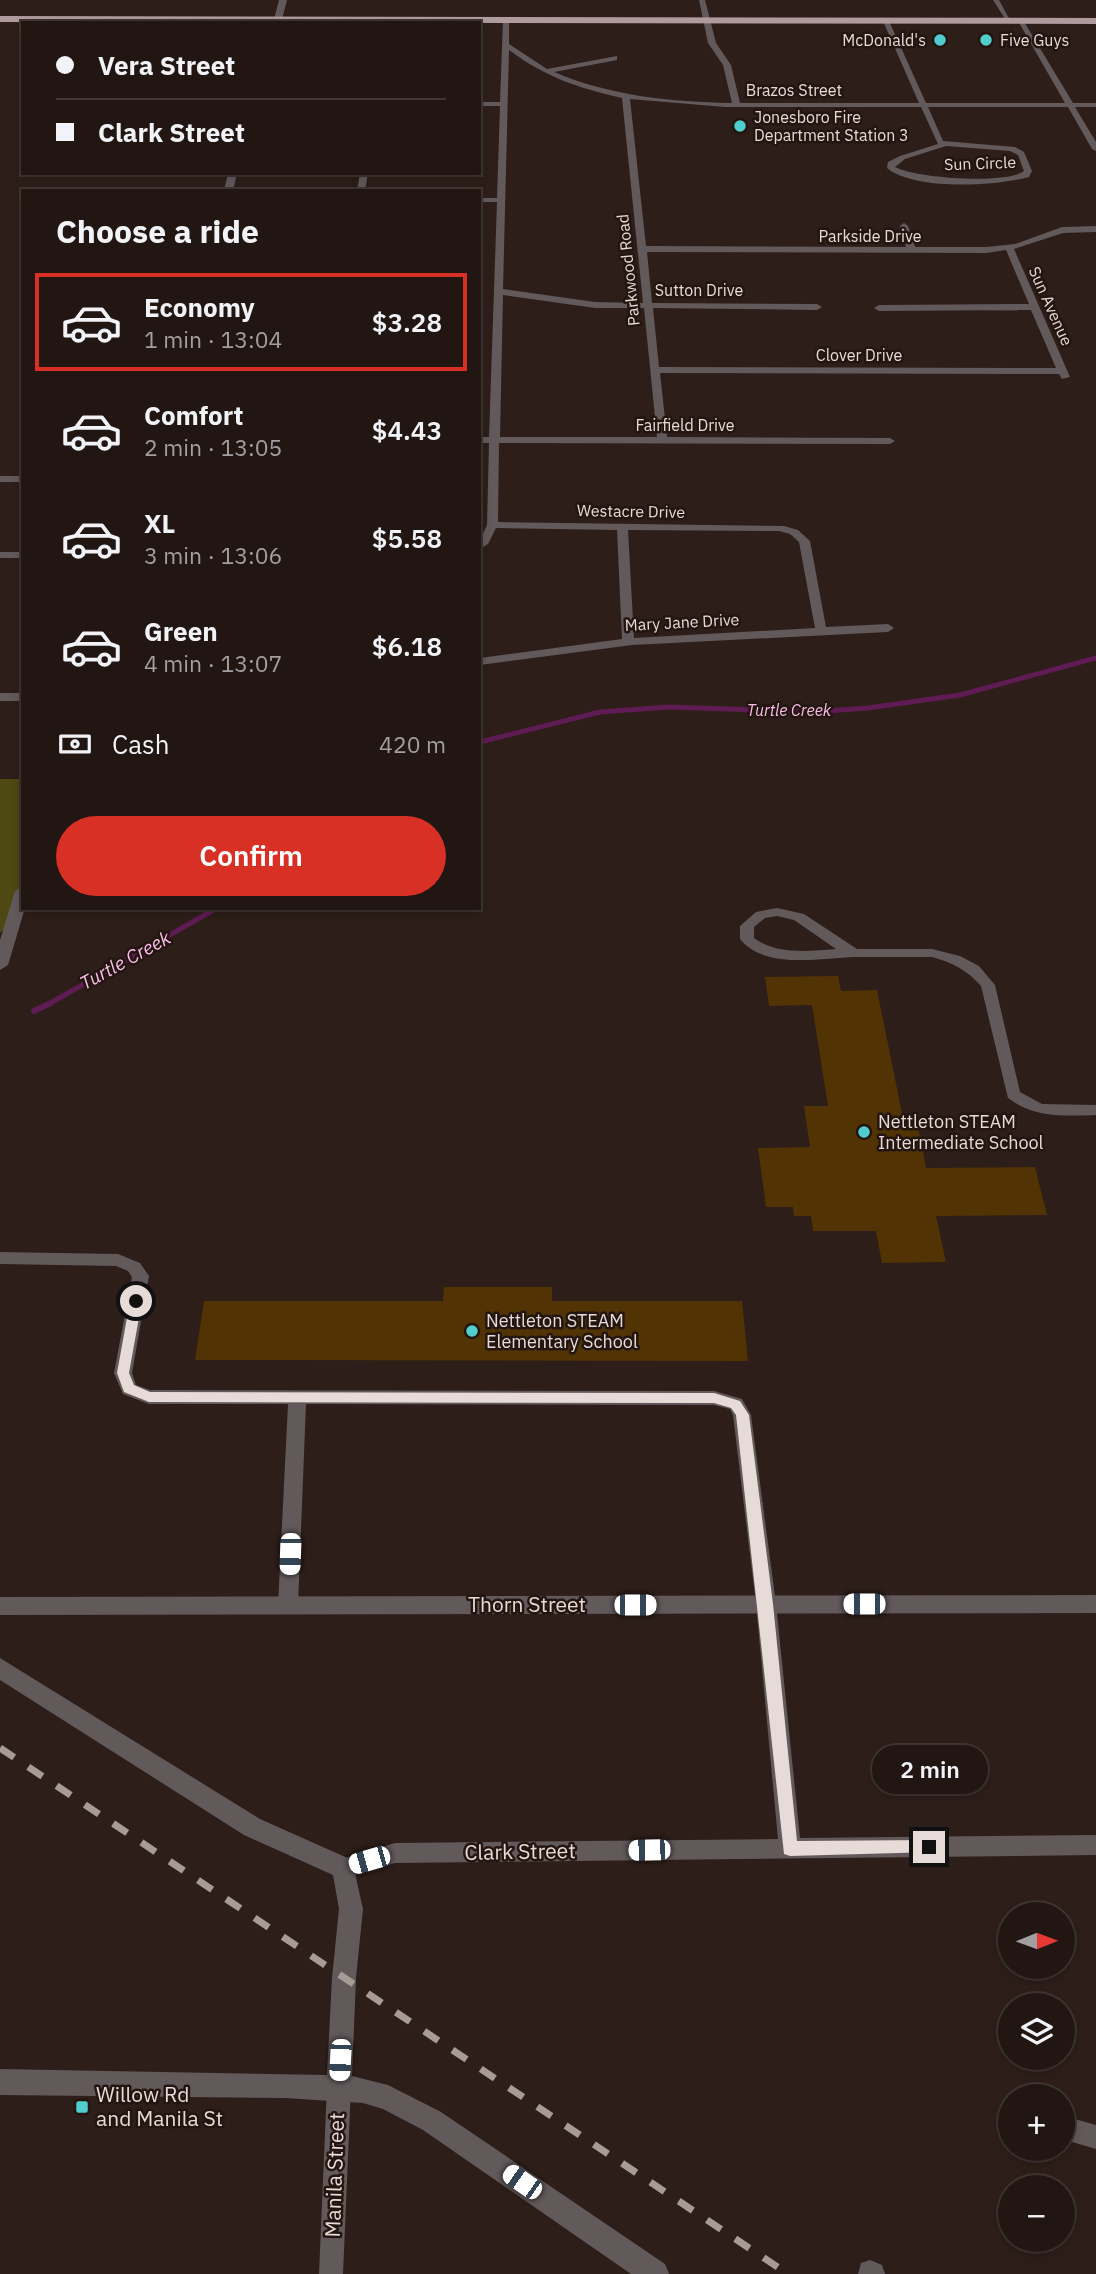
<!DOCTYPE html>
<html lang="en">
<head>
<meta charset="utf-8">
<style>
	body { margin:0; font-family:"IBM Plex Sans",sans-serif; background:#2e2321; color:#f1f3f6; height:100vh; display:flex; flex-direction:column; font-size:26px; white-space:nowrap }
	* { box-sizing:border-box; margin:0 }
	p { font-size:23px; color:#a29fa0 }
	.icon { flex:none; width:38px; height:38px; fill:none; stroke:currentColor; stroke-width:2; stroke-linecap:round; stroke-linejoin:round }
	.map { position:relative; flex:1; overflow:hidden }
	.drawer { position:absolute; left:21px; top:189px; width:460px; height:721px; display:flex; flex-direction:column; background:#221613; border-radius:0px; box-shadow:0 4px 10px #0003,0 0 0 2px #3f3533 }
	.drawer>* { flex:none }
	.hud { position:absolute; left:21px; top:21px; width:460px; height:154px; border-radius:0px; box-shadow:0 4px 10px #0003,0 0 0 2px #3f3533; display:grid; align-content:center; height:154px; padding:0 35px; background:#221613 }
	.needle { width:46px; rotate:89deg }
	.buttons { position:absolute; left:998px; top:1902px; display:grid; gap:14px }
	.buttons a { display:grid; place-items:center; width:77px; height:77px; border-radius:50%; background:#221613; box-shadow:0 4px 10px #0003,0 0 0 2px #3f3533; font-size:35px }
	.end { position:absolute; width:32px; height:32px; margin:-16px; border:9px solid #e6dbd7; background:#111; box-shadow:0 0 0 4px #111 }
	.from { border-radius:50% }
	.bubble { position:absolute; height:49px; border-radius:24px; background:#221613; box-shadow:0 4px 10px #0003,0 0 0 2px #3f3533; font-size:23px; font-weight:600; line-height:49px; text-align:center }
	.car { position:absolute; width:21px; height:42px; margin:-21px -10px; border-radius:9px; box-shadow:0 0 5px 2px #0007; background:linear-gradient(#fff 24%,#345 0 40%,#fff 0 76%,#345 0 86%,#fff 0) }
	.hud b { display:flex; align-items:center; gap:24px; height:66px; font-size:26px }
	.hud b+b { border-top:2px solid #3f3533 }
	.hud i { width:18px; height:18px; background:#f1f3f6 }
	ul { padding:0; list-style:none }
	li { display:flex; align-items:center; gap:21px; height:98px; margin:0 14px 10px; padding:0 21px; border:4px solid transparent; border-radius:0px }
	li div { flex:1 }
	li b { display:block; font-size:26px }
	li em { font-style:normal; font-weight:600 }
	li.current { border-color:#d93025 }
	li>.icon { width:63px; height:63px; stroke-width:1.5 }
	h2 { padding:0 35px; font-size:32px; line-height:84px }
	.pay { display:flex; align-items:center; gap:18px; height:77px; padding:0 35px; font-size:26px }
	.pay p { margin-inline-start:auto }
	.primary-button { display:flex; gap:14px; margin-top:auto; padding:14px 35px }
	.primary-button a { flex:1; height:80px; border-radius:42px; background:#d93025; color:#fff; font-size:28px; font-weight:600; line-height:80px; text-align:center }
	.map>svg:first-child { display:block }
	.green { fill:#4e4812 }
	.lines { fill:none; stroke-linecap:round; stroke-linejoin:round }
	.stream-far1 { stroke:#5f1b53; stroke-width:5 }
	.stream { stroke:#5f1b53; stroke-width:6 }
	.building { fill:#523304 }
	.minor { fill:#62595b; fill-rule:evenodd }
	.tertiary { fill:#62595b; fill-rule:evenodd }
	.trunk { fill:#af9b9e; fill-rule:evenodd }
	.rail { stroke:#a79b97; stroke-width:7; stroke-dasharray:17 17; stroke-linecap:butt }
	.route { fill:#e6dbd7 }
	.poi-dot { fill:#52cdce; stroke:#231510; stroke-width:2.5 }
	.labels { text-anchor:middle; stroke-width:5; stroke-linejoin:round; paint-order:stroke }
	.far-poi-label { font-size:16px; fill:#e6dbd7; stroke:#231510; text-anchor:start }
	.far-street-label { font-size:16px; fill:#e6dbd7; stroke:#231510 }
	.far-water-label { font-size:16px; font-style:italic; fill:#fabdea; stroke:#231510 }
	.poi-label { font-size:18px; fill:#e6dbd7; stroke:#231510; text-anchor:start }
	.water-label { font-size:19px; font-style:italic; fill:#fabdea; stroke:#231510 }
	.near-street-label { font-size:21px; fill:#e6dbd7; stroke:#231510 }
	.near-poi-label { font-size:21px; fill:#e6dbd7; stroke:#231510; text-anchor:start }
</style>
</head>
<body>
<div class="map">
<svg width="1096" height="2274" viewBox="0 0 1096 2274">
	<rect width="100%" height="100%" fill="#2d1e19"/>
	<!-- green -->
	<path class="green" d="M 0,779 L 23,779 L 23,891 L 13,922 L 0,933 Z"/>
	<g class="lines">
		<!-- stream-far1 -->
		<path class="stream-far1" d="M 480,742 L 600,712 L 669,707 L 811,712 L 868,708 L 960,695 L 1096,658
			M 47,1005 L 217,908"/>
		<!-- stream -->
		<path class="stream" d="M 34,1011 L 51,1003"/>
	</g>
	<!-- building -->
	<path class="building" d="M 838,976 L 841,991 L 877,990 L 903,1118 L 916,1117 L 926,1168 L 1035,1167 L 1047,1215 L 936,1216 L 946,1262 L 882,1263 L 876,1231 L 813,1231 L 811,1216 L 794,1216 L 793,1207 L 766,1207 L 758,1148 L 810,1147 L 804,1106 L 828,1106 L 812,1005 L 769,1006 L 765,977 Z
		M 444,1287 L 552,1287 L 552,1301 L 742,1301 L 748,1361 L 195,1360 L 204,1301 L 443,1301 Z"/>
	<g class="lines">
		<!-- minor -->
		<path class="minor" d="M 699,0 L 705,0 L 716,43 L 731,65 L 740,103 L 919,103 L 883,21 L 886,19 L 889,21 L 926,103 L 1065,103 L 1018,21 L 1023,20 L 1073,103 L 1096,103 L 1096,107 L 1075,107 L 1096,142 L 1096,151 L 1092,149 L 1068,107 L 928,107 L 943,141 L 1015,147 L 1024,152 L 1032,171 L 1029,177 C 995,186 915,191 887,168 L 888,162 L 900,156 L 938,144 L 921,107 L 725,107 L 630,99 L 646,246 L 906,247 L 900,226 L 904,223 L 908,226 L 915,247 L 986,247 L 1015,244 L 1062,227 L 1096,226 L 1096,232 L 1063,233 L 1014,249 L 1070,377 L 1062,379 L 1059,374 L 660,373 L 667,437 L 890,438 L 895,441 L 890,444 L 499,443 L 498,522 L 784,526 L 798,530 L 810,541 L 826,627 L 888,624 L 894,628 L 888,632 L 632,645 L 480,665 L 480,658 L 622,639 L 617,530 L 496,528 L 488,544 L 480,549 L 480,540 L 487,525 L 489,443 L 480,443 L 480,437 L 489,437 L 497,202 L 480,202 L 480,198 L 497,198 L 500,106 L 480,106 L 480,102 L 500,102 L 503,20 L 506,18 L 509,20 L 509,44 L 547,69 L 617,56 L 617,60 L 554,72 C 610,96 672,102 732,103 L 723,65 L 708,43 ZM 509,50 C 547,78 576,87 622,98 L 643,303 L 595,302 L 503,289 ZM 946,146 L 1010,151 L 1018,155 L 1024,171 C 1006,185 916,178 895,167 L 905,159 ZM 1006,250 L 1029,304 L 879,305 L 874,308 L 879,311 L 1031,310 L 1056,368 L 659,367 L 653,308 L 817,310 L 822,307 L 817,304 L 652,303 L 647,252 L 986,253 ZM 503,295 L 595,308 L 644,308 L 657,437 L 500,437 ZM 628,530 L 779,531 L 790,534 L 799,542 L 815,628 L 634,638 Z
			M 993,0 L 999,0 L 1011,22 L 1007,22 Z
			M 360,173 L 368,173 L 365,191 L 357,191 Z
			M 0,476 L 23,476 L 23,482 L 0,482 Z
			M 0,552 L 23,552 L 23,558 L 0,558 Z
			M 0,693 L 23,693 L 23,701 L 0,701 Z
			M 777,908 L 804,914 L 857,949 L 932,949 L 960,956 L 979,966 L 995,985 L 1020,1092 L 1042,1104 L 1096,1105 L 1096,1115 C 1064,1116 1034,1118 1008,1098 L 981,986 C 967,970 953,963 932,957 C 906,957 881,957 855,957 C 820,958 765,970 740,939 L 740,926 L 756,912 ZM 777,916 L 794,920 L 836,949 C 809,951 776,955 754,938 L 754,927 L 765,918 Z
			M 0,1252 L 118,1254 L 140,1263 L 149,1276 L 132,1373 L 136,1385 L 150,1390 L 714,1391 L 742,1399 L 751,1415 L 776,1604 L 800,1838 L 1096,1835 L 1096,1855 L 395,1863 L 344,1878 L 336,1875 L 333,1868 L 336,1861 L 395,1843 L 778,1839 L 756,1604 L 733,1415 L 730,1409 L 714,1405 L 306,1404 L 298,1605 L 295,1611 L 288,1613 L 281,1611 L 278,1605 L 288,1404 L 149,1404 L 123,1394 L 114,1373 L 132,1277 L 128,1271 L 116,1266 L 0,1264 Z
			M 339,2075 L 347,2079 L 351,2087 L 343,2274 L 319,2274 L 327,2087 L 331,2079 Z
			M 1064,2116 L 1096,2125 L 1096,2149 L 1062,2139 Z
			M 870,2260 L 882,2265 L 885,2274 L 858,2274 L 861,2263 Z"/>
		<!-- tertiary -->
		<path class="tertiary" d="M 279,0 L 287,0 L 281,23 L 273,23 Z
			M 228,173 L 237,173 L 233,191 L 224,191 Z
			M 23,886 L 23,908 L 25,908 L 8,965 L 0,970 L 0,940 L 15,891 Z
			M 1096,1595 L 1096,1613 L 0,1615 L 0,1597 Z
			M 0,1658 L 260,1819 L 352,1860 L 363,1909 L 356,1978 L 352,2076 L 388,2085 L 441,2112 L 665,2264 L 669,2274 L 631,2274 L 423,2130 L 383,2109 L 363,2103 L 285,2098 L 0,2095 L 0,2069 L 327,2075 L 332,1978 L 339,1909 L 333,1875 L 244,1835 L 0,1680 Z"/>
		<!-- trunk -->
		<path class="trunk" d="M 0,16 L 1096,18 L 1096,24 L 0,22 Z"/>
		<!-- rail -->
		<path class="rail" d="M 0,1748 L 788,2274"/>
	</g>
	<!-- route -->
	<path class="route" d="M 136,1296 L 142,1301 L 129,1373 L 134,1385 L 150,1392 L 714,1393 L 740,1401 L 749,1415 L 773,1604 L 797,1841 L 929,1840 L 934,1842 L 937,1847 L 934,1852 L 790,1856 L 784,1854 L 736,1415 L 731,1408 L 714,1403 L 149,1402 L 124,1392 L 117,1373 L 130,1301 Z"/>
	<!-- markers -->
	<g class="poi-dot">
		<circle cx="940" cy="40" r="7"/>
		<circle cx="986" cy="40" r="7"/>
		<circle cx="740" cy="126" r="7"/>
		<circle cx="864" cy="1132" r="7"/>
		<circle cx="472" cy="1331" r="7"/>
		<rect x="75" y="2100" width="14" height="14" rx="3.5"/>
	</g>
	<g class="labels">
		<!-- far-poi labels -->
		<g class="far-poi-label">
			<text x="926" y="46" text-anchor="end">McDonald's</text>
			<text x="1000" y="46">Five Guys</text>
			<text x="754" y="123">Jonesboro Fire<tspan x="754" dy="18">Department Station 3</tspan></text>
		</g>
		<!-- far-street labels -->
		<g class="far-street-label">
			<text x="794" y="96">Brazos Street</text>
			<text transform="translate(980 163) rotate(-2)" y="6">Sun Circle</text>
			<text x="870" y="242">Parkside Drive</text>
			<text transform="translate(628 270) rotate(-96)" y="6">Parkwood Road</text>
			<text x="699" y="296">Sutton Drive</text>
			<text transform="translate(1051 306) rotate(66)" y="6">Sun Avenue</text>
			<text x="859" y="361">Clover Drive</text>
			<text x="685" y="431">Fairfield Drive</text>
			<text transform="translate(631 511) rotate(1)" y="6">Westacre Drive</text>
			<text transform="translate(682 622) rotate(-3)" y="6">Mary Jane Drive</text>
		</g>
		<!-- far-water labels -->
		<g class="far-water-label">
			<text x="789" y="716">Turtle Creek</text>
		</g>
		<!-- poi labels -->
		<g class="poi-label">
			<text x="878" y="1128">Nettleton STEAM<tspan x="878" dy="21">Intermediate School</tspan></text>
			<text x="486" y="1327">Nettleton STEAM<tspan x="486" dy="21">Elementary School</tspan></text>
		</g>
		<!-- water labels -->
		<g class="water-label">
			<text transform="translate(125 960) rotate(-29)" y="7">Turtle Creek</text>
		</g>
		<!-- near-street labels -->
		<g class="near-street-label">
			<text x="527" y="1612">Thorn Street</text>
			<text transform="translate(520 1852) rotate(-1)" y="7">Clark Street</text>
			<text transform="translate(335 2175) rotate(-88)" y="7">Manila Street</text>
		</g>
		<!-- near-poi labels -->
		<g class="near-poi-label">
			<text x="96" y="2102">Willow Rd<tspan x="96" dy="24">and Manila St</tspan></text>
		</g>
	</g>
</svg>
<div class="buttons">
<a><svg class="needle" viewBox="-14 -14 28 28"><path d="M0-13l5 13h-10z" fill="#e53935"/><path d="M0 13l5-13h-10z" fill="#a29fa0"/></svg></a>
<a><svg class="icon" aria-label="layers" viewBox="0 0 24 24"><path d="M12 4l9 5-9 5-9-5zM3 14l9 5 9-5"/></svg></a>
<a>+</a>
<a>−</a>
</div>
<i class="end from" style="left:136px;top:1301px"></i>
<i class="end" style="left:929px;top:1847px"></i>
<div class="bubble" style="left:872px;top:1745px;width:116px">2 min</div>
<i class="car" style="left:290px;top:1554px;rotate:182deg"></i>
<i class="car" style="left:864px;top:1604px;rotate:270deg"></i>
<i class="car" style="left:635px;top:1605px;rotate:90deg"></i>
<i class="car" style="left:649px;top:1850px;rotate:269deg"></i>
<i class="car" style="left:369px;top:1860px;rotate:254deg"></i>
<i class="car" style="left:340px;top:2060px;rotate:183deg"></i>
<i class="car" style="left:522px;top:2182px;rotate:305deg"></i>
<div class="hud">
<b><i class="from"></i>Vera Street</b>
<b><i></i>Clark Street</b>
</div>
<section class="drawer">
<h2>Choose a ride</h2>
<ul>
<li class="current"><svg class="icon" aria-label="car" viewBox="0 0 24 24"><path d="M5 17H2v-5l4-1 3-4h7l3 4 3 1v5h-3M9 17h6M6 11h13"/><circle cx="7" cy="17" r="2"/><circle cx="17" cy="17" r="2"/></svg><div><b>Economy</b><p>1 min · 13:04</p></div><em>$3.28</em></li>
<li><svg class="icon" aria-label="car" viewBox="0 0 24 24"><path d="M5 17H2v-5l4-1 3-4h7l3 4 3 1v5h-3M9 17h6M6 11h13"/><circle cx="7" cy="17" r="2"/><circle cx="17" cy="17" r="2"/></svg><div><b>Comfort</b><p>2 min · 13:05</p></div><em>$4.43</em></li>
<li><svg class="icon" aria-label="car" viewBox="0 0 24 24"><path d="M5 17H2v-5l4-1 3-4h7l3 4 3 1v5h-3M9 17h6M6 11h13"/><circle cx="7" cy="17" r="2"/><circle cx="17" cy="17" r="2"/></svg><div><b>XL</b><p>3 min · 13:06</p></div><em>$5.58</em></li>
<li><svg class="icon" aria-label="car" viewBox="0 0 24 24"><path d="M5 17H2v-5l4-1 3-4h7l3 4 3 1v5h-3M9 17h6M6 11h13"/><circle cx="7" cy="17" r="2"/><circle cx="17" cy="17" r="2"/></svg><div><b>Green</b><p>4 min · 13:07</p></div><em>$6.18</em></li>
</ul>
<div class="pay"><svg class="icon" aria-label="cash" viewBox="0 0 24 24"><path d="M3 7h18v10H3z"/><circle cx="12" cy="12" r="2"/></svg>Cash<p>420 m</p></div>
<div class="primary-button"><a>Confirm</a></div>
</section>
</div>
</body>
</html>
